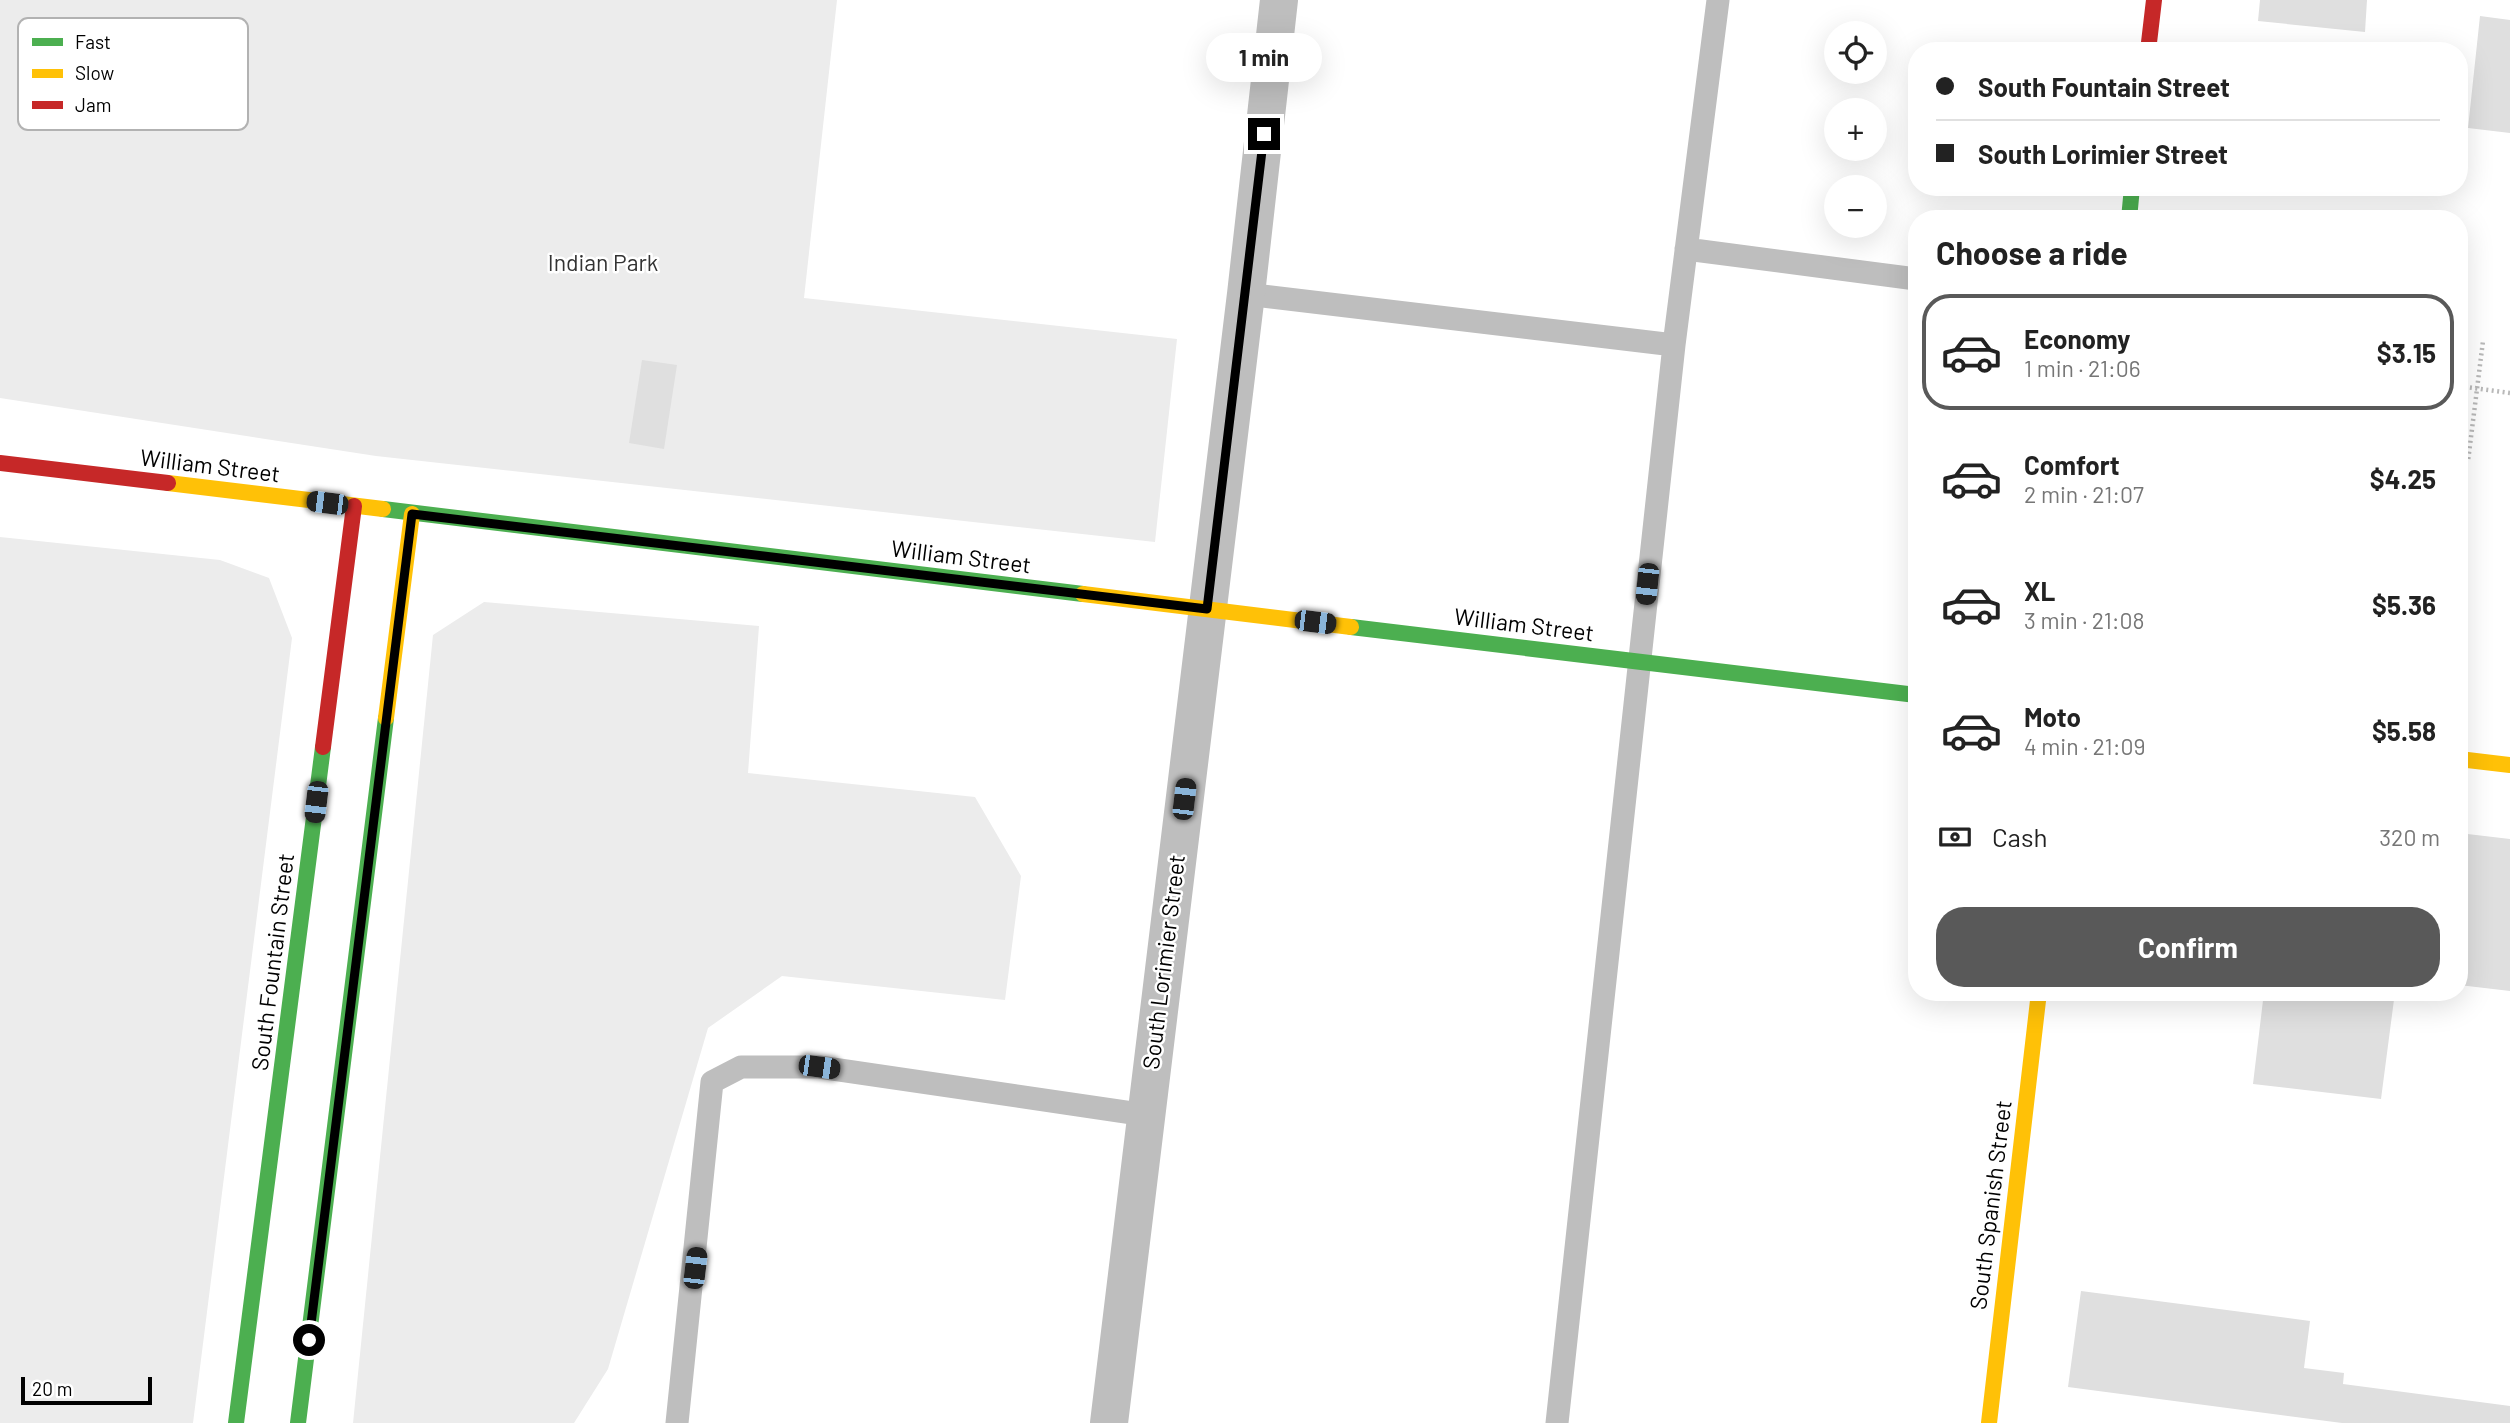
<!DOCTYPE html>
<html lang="en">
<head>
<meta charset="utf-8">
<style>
	body { margin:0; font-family:Barlow,sans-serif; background:#f2f2f2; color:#222; height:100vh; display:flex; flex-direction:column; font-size:26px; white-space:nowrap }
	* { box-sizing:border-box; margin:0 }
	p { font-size:23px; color:#767676 }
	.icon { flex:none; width:38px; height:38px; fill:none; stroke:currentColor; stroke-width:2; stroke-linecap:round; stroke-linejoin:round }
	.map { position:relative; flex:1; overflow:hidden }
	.sheet { position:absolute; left:1908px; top:210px; width:560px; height:791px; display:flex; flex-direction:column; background:#fff; border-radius:28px; box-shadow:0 7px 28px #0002 }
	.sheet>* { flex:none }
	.top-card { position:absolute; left:1908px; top:42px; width:560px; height:154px; border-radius:28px; box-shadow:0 7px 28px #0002; display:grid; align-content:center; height:154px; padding:0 28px; background:#fff }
	.tools { position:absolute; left:1824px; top:21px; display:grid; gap:14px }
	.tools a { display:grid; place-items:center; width:63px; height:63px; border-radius:50%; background:#fff; box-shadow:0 7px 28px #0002; font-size:35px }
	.scale { position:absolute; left:21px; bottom:18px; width:131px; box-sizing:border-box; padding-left:7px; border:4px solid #000; border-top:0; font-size:19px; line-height:24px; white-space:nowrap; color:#000; -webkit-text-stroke:5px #fff; paint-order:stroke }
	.end { position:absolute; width:32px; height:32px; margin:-16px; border:9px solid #000; background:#fff; box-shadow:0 0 0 4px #fff }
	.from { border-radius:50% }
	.bubble { position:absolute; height:49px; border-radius:24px; background:#fff; box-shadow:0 7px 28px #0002; font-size:23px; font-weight:700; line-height:49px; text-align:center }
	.car { position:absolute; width:21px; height:42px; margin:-21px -10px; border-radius:9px; box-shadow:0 0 5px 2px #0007; background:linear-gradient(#222 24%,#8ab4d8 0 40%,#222 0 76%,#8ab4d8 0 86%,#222 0) }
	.top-card b { display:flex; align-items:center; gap:24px; height:66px; font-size:26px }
	.top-card b+b { border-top:2px solid #e0e0e0 }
	.top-card i { width:18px; height:18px; background:#222 }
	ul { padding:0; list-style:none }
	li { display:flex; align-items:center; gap:21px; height:116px; margin:0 14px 10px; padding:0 14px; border:4px solid transparent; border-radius:28px }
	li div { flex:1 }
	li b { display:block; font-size:26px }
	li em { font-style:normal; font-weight:700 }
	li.current { border-color:#595959 }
	li>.icon { width:63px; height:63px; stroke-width:1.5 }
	h2 { padding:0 28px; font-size:32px; line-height:84px }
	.pay { display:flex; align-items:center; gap:18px; height:77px; padding:0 28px; font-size:26px }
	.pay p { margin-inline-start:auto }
	.action { display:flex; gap:14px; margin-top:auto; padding:14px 28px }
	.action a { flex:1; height:80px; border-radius:28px; background:#595959; color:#fff; font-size:28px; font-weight:700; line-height:80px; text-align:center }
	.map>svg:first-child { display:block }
	.green { fill:#ececec }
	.building { fill:#dfdfdf }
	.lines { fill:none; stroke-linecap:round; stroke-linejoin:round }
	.path { stroke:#b9b9b9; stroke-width:4.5; stroke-dasharray:2 3.5; stroke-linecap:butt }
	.lane { stroke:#bebebe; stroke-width:23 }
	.street { stroke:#bebebe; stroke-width:38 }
	.fast { stroke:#4caf50; stroke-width:16 }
	.slow { stroke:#ffc107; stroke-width:16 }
	.jam { stroke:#c62828; stroke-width:16 }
	.route { stroke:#000; stroke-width:9 }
	.labels { text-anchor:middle; stroke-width:5; stroke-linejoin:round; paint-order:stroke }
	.park-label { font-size:23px; fill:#333; stroke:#fff }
	.street-label { font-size:23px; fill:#000; stroke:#fff }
	.key { fill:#fff; stroke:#b2b2b2; stroke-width:2 }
	.key-label { font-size:19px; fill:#000 }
</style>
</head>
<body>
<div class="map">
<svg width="2510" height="1423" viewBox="0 0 2510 1423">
	<rect width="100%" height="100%" fill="#fff"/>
	<!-- green -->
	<path class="green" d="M 0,0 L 837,0 L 804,298 L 1177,339 L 1155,542 L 376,456 L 0,398 Z
		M 0,537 L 220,560 L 269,578 L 292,638 L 193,1423 L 0,1423 Z
		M 484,602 L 759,626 L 748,773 L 975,797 L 1021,876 L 1005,1000 L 782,976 L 708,1028 L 608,1369 L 574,1423 L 353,1423 L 433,635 Z"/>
	<!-- building -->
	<path class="building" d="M 2260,0 L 2367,0 L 2365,32 L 2258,21 Z
		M 2480,16 L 2510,20 L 2510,133 L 2468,128 Z
		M 642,360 L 677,365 L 664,449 L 629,443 Z
		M 2459,833 L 2510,839 L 2510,991 L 2459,985 Z
		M 2264,992 L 2395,992 L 2381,1099 L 2253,1084 Z
		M 2081,1291 L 2310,1321 L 2304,1368 L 2344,1373 L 2343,1384 L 2510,1406 L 2510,1423 L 2342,1423 L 2068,1387 Z"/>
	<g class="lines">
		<!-- path -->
		<path class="path" d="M 2459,386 L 2510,393
			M 2459,460 L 2468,461 L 2483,341"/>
		<!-- lane -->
		<path class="lane" d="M 1686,249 L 1916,279
			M 1246,294 L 1674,345
			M 677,1423 L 712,1082 L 741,1067 L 819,1067 L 1146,1115
			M 1557,1423 L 1674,345 L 1718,0"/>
		<!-- street -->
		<path class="street" d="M 1109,1423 L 1246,294 L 1279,0"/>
		<!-- fast -->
		<path class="fast" d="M 2129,219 L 2132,187
			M 383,509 L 1083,594
			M 1351,627 L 1916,695
			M 236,1423 L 323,747
			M 298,1423 L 386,718"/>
		<!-- slow -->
		<path class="slow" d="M 168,483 L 383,509
			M 1083,594 L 1351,627
			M 386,718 L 412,514
			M 2459,759 L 2510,765
			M 1989,1423 L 2039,992"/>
		<!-- jam -->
		<path class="jam" d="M 2148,51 L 2154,0
			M 0,463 L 168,483
			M 323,747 L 354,506"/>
	</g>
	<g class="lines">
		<!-- route -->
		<path class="route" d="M 309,1340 L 412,514 L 1207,609 L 1264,134"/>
	</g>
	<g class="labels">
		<!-- park labels -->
		<g class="park-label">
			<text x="603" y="271">Indian Park</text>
		</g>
		<!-- street labels -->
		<g class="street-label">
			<text transform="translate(210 466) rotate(7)" y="8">William Street</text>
			<text transform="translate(961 557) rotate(7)" y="8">William Street</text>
			<text transform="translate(1524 625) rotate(7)" y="8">William Street</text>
			<text transform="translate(273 962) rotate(-83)" y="8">South Fountain Street</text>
			<text transform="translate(1164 962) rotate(-83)" y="8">South Lorimier Street</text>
			<text transform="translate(1991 1205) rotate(-83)" y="8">South Spanish Street</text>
		</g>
	</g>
	<!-- legend -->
	<rect x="18" y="18" width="230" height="112" rx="10" class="key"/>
	<rect x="32" y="38" width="31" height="8" fill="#4caf50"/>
	<rect x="32" y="69" width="31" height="9" fill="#ffc107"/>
	<rect x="32" y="101" width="31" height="8" fill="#c62828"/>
	<g class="key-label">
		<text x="75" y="49">Fast</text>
		<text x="75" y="80">Slow</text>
		<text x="75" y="112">Jam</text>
	</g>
</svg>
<div class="tools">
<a><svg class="icon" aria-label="locate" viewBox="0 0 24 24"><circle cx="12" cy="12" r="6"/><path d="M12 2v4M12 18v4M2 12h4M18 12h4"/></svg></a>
<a>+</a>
<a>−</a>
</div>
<div class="scale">20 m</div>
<i class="end from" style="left:309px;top:1340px"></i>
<i class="end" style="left:1264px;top:134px"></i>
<div class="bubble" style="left:1206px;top:33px;width:116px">1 min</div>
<i class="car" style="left:327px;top:503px;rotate:277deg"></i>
<i class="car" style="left:1647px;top:584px;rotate:186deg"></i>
<i class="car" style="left:1315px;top:622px;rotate:97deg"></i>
<i class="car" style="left:1184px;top:799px;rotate:7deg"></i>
<i class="car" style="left:316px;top:802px;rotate:187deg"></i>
<i class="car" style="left:819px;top:1067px;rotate:98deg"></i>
<i class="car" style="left:695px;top:1268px;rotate:7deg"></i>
<div class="top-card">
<b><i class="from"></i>South Fountain Street</b>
<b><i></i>South Lorimier Street</b>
</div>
<section class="sheet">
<h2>Choose a ride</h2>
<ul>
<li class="current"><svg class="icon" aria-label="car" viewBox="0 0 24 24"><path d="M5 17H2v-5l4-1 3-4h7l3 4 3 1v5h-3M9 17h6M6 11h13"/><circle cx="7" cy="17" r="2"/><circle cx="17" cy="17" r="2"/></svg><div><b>Economy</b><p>1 min · 21:06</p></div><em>$3.15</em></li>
<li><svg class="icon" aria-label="car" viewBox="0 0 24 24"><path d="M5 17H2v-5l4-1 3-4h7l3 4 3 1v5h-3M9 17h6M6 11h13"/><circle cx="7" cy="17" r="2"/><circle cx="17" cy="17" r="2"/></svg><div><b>Comfort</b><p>2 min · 21:07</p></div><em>$4.25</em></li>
<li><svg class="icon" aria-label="car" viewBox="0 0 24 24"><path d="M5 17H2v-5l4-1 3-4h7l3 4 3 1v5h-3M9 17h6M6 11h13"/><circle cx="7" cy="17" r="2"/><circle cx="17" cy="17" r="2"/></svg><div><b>XL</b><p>3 min · 21:08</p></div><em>$5.36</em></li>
<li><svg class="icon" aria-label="car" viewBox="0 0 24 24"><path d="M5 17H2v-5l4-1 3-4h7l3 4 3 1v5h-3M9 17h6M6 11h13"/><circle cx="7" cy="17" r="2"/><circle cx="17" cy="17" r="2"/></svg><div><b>Moto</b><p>4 min · 21:09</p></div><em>$5.58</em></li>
</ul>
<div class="pay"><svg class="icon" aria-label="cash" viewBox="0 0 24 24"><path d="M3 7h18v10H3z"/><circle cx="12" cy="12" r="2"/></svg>Cash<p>320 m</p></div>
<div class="action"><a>Confirm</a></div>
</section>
</div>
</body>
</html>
